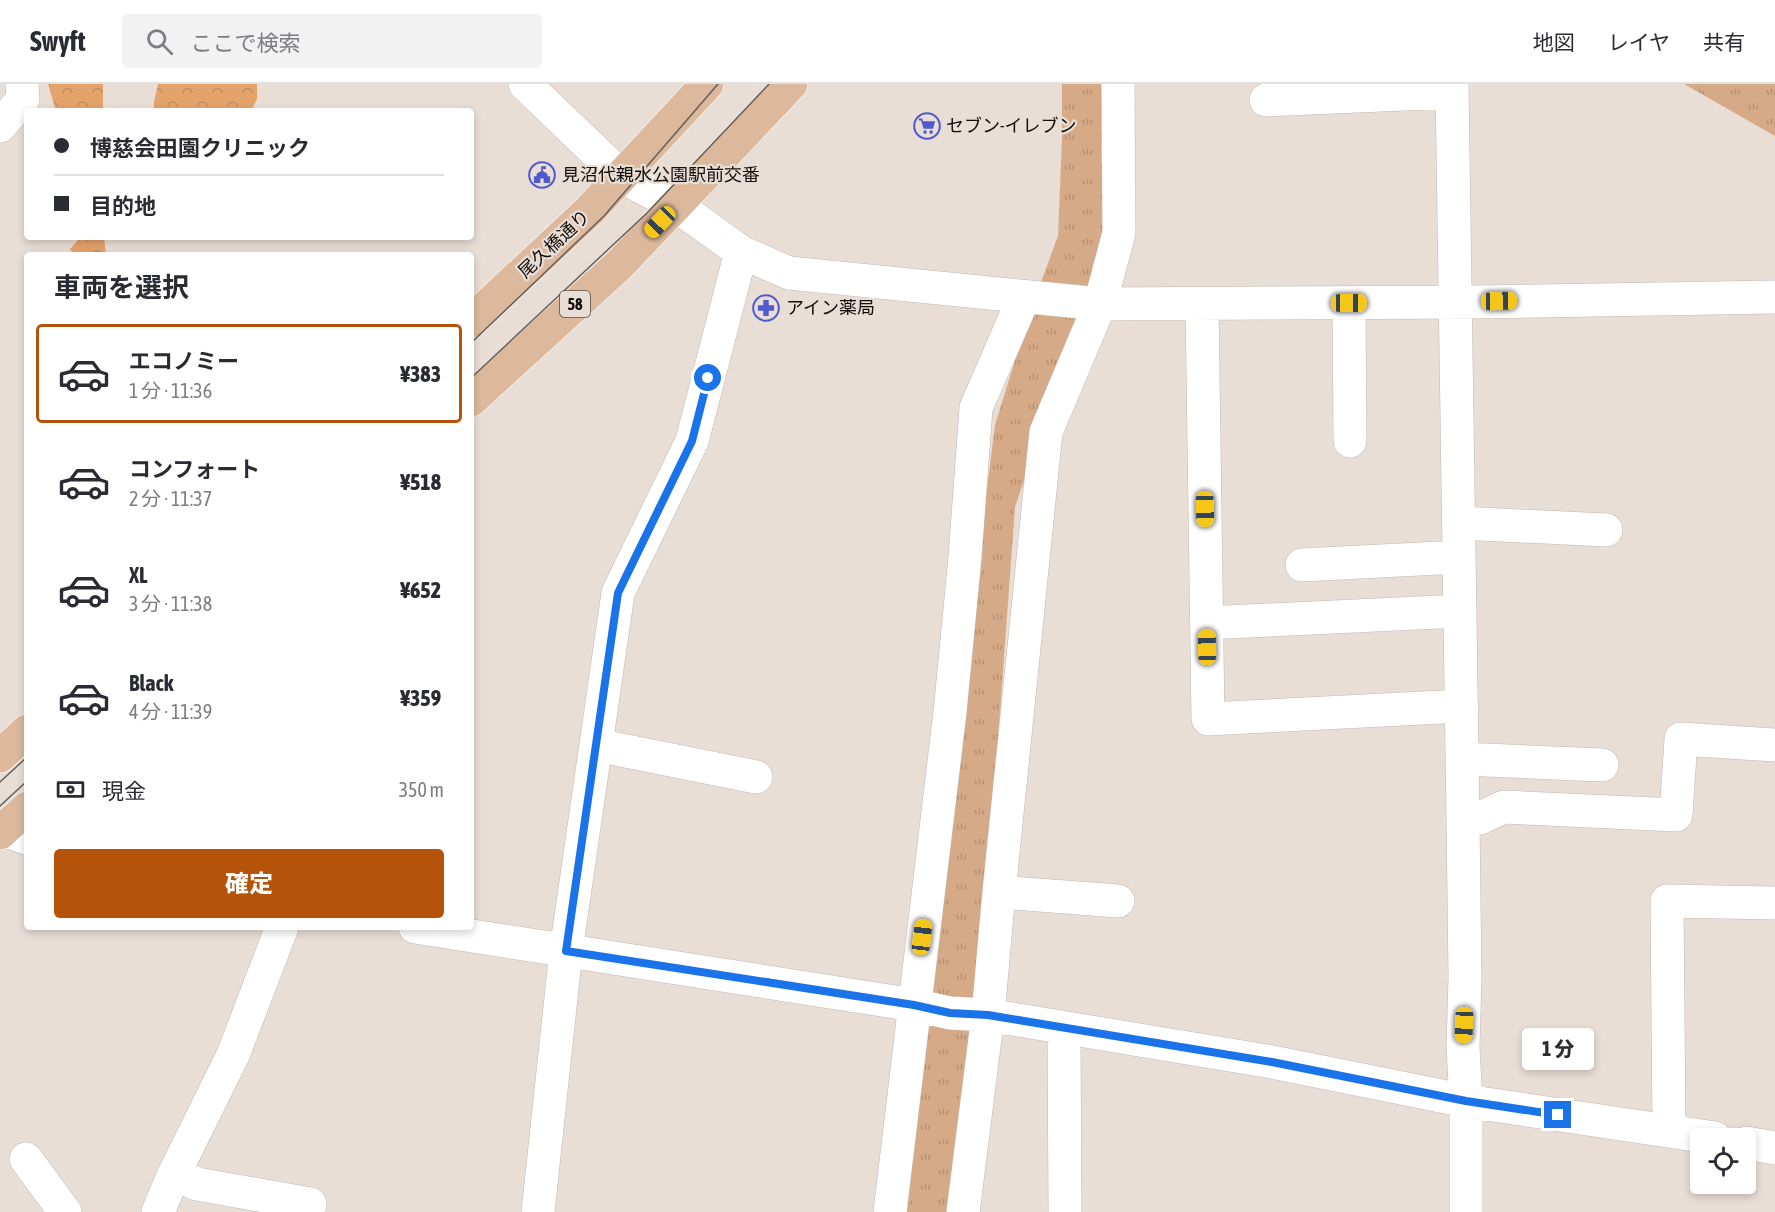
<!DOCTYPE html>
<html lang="ja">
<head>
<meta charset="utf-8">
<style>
	body { margin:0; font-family:"Asap Condensed","Noto Sans JP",sans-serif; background:#f2f2f3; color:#2b2b33; height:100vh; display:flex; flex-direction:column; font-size:22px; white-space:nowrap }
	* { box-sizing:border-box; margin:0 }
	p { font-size:20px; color:#7c7c81 }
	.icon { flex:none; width:33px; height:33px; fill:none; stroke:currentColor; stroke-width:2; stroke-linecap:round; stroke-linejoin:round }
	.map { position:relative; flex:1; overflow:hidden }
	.side { position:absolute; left:24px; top:168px; width:450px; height:678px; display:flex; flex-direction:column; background:#fff; border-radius:6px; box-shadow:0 3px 9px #0003 }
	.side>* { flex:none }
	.banner { position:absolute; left:24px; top:24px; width:450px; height:132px; border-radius:6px; box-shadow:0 3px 9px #0003; display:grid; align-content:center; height:132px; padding:0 30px; background:#fff }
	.controls { position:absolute; left:1690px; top:1044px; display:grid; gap:12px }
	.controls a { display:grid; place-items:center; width:66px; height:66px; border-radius:6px; background:#fff; box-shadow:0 3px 9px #0003; font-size:30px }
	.end { position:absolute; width:27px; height:27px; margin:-14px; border:8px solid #1a73e8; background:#fff; box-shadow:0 0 0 3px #fff }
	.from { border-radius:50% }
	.bubble { position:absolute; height:42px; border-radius:6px; background:#fff; box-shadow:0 3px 9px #0003; font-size:20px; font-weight:800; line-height:42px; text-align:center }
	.car { position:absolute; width:18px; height:36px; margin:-18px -9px; border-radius:8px; box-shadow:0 0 4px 2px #0007; background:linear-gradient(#f5c518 24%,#345 0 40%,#f5c518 0 76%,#345 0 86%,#f5c518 0) }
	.banner b { display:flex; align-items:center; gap:21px; height:57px; font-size:22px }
	.banner b+b { border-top:2px solid #e1e1e2 }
	.banner i { width:15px; height:15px; background:#2b2b33 }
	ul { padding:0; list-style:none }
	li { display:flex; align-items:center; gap:18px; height:99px; margin:0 12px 9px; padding:0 18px; border:3px solid transparent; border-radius:6px }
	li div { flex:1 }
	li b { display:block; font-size:22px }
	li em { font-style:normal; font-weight:800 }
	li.on { border-color:#b45309 }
	li>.icon { width:54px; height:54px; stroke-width:1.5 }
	h2 { padding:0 30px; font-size:27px; line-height:72px }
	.pay { display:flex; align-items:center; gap:15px; height:66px; padding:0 30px; font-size:22px }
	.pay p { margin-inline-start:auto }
	.action { display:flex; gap:12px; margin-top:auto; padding:12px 30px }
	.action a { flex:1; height:69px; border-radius:6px; background:#b45309; color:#fff; font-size:24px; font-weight:800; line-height:69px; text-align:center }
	header { display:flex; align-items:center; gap:36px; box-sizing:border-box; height:84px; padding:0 30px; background:#fff; border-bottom:2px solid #e1e1e2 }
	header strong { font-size:28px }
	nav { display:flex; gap:33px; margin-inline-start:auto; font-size:21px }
	.search { width:420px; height:54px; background:#f2f2f3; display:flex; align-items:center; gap:15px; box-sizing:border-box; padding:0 21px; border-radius:6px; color:#7c7c81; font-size:22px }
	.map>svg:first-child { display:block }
	.forest { fill:url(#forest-crowns) }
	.park { fill:url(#park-tufts) }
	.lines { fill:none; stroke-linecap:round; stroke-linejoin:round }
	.minor-casing { stroke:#c1b7af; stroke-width:34 }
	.major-casing { stroke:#fff; stroke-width:34 }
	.minor { stroke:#fff; stroke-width:33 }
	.major { stroke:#dcb99d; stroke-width:33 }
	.tram { stroke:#655f5a; stroke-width:1.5 }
	.route { stroke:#1a73e8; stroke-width:8 }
	.labels { text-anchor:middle; stroke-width:4.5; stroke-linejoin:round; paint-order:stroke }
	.shield { fill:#e9ded6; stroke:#524c48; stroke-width:1.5 }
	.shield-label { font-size:16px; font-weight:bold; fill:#110e0b }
	.poi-label { font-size:18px; fill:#110e0b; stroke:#e9ded6; text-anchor:start }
	.street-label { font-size:18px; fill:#110e0b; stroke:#e9ded6 }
</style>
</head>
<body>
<header>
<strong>Swyft</strong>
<div class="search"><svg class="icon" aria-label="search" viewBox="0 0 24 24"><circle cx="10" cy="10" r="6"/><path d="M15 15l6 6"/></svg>ここで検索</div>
<nav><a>地図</a><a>レイヤ</a><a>共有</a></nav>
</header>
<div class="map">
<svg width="1775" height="1128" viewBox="0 0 1775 1128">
	<defs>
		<pattern id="forest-crowns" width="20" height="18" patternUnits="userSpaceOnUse" patternTransform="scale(1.5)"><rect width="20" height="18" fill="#e5a36c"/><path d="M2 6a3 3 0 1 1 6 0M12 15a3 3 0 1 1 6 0" fill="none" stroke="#c38b5c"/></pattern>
		<pattern id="park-tufts" width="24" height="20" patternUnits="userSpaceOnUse" patternTransform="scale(1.5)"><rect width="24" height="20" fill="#d6aa87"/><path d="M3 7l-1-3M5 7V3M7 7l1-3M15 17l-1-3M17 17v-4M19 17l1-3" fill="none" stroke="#b79173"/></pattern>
	</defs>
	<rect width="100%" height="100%" fill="#e9ded6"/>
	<!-- forest -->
	<path class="forest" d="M 48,0 L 103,0 L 103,27 L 56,27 Z
		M 158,0 L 257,0 L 257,15 L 251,27 L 154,27 L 154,18 Z
		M 81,153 L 104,153 L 106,171 L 74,171 L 70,165 Z"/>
	<!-- park -->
	<path class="park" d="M 1062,0 L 1103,0 L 1101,68 L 1105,147 L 1101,174 L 1015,423 L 978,929 L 951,1128 L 902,1128 L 926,971 L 923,917 L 995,341 L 1031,225 L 1058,152 L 1062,54 Z
		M 1684,0 L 1775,0 L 1775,52 Z"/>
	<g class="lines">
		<!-- minor casing -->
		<g class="minor-casing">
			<path id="minor" d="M 525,0 L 622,93 L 677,122 L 741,168 L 789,189 L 1100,220 L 1474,218 L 1775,213
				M 1452,0 L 1463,735 L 1465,893 L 1463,964 L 1466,1017 L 1466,1128
				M 1266,16 L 1452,8
				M 0,42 L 23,15 L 22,0
				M 1349,219 L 1350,357
				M 1202,220 L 1208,635 L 1462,622
				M 1459,439 L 1606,446
				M 1302,481 L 1459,473
				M 1206,539 L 1460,527
				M 596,661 L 756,693
				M 1462,675 L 1602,681
				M 1463,735 L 1480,734 L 1504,723 L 1676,731 L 1681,655 L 1775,661
				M 0,745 L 27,754
				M 999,808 L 1118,817
				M 415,843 L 914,921 L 950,929 L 988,931 L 1272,978 L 1466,1017 L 1715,1054
				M 1064,945 L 1065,1128
				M 1669,1047 L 1667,817 L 1775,819
				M 1746,1059 L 1775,1064
				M 26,1075 L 65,1128
				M 174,1090 L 197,1100 L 310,1120
				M 158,1128 L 174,1090 L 233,971 L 282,843
				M 538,1128 L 566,867 L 618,509 L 692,357 L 741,168
				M 890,1128 L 950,628 L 965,473 L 976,324 L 1024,213
				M 963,1128 L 988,931 L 999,808 L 1046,348 L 1100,220 L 1119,149 L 1118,0"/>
		</g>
		<!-- major casing -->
		<g class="major-casing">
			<path id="major" d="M 471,237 L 589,127 L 707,0
				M 471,316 L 620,180 L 791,0
				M 0,672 L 27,647
				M 0,749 L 27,724"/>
		</g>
		<!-- minor -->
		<use href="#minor" class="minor"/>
		<!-- major -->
		<use href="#major" class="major"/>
		<!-- tram -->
		<path class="tram" d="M 471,259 L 604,132 L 718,0
			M 471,294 L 647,129 L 769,0
			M 0,698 L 27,673
			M 0,722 L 27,697"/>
	</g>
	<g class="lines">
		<!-- route -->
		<path class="route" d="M 708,294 L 692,357 L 618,509 L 566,867 L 914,921 L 950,929 L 988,931 L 1272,978 L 1466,1017 L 1558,1031"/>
	</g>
	<!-- icons -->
	<defs>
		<g id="supermarket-ring" transform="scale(1.35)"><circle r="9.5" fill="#e9ded6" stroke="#5059d0" stroke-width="1.5"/><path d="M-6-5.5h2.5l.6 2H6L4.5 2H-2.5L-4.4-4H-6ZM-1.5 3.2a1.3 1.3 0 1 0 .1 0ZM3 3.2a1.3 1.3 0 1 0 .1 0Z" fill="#5059d0"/></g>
		<g id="civic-ring" transform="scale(1.35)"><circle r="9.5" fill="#e9ded6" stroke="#5059d0" stroke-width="1.5"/><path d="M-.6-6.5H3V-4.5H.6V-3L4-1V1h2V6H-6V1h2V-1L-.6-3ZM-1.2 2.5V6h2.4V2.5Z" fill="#5059d0"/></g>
		<g id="pharmacy-ring" transform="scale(1.35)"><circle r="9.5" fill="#e9ded6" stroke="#5059d0" stroke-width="1.5"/><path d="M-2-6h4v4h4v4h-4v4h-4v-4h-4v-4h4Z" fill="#5059d0"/></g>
	</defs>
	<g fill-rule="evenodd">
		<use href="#supermarket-ring" x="927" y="42"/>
		<use href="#civic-ring" x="542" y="91"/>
		<use href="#pharmacy-ring" x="766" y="224"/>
	</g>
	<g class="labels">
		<!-- shield labels -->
		<rect class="shield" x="560" y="207" width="30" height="26" rx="4.5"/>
		<g class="shield-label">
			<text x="575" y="226">58</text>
		</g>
		<!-- poi labels -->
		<g class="poi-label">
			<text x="946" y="48">セブン-イレブン</text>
			<text x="562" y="97">見沼代親水公園駅前交番</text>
			<text x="786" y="230">アイン薬局</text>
		</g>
		<!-- street labels -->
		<g class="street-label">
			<text transform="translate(554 160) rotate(-43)" y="6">尾久橋通り</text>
		</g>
	</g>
</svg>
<div class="controls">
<a><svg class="icon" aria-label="locate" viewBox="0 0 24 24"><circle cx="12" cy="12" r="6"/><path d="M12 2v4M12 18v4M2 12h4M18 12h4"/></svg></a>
</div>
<i class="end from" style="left:708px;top:294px"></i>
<i class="end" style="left:1558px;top:1031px"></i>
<div class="bubble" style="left:1522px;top:944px;width:72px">1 分</div>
<i class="car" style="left:660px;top:138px;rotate:224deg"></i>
<i class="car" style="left:1499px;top:217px;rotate:89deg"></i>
<i class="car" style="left:1349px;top:219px;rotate:90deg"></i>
<i class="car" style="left:1205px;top:425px;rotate:179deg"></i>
<i class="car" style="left:1207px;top:563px;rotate:359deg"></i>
<i class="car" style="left:922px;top:853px;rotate:7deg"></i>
<i class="car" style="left:1464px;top:941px;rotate:182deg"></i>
<div class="banner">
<b><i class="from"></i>博慈会田園クリニック</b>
<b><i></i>目的地</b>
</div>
<section class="side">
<h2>車両を選択</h2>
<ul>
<li class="on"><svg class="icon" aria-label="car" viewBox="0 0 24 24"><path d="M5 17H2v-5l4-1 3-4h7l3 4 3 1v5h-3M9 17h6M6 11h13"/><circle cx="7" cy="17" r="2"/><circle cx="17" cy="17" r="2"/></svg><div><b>エコノミー</b><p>1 分 · 11:36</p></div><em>¥383</em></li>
<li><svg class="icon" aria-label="car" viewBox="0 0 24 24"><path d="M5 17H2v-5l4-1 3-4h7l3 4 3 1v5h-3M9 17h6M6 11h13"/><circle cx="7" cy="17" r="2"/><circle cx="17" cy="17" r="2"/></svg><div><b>コンフォート</b><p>2 分 · 11:37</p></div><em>¥518</em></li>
<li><svg class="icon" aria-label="car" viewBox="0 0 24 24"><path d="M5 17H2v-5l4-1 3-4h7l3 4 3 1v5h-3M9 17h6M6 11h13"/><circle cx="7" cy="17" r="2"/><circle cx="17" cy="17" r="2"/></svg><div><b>XL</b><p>3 分 · 11:38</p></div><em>¥652</em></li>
<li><svg class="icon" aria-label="car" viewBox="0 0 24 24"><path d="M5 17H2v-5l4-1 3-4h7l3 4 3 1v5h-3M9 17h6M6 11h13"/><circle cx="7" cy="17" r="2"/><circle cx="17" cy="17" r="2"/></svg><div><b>Black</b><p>4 分 · 11:39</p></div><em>¥359</em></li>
</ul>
<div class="pay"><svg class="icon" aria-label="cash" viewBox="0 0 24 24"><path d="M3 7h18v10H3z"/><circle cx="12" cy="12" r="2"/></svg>現金<p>350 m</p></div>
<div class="action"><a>確定</a></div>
</section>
</div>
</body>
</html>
